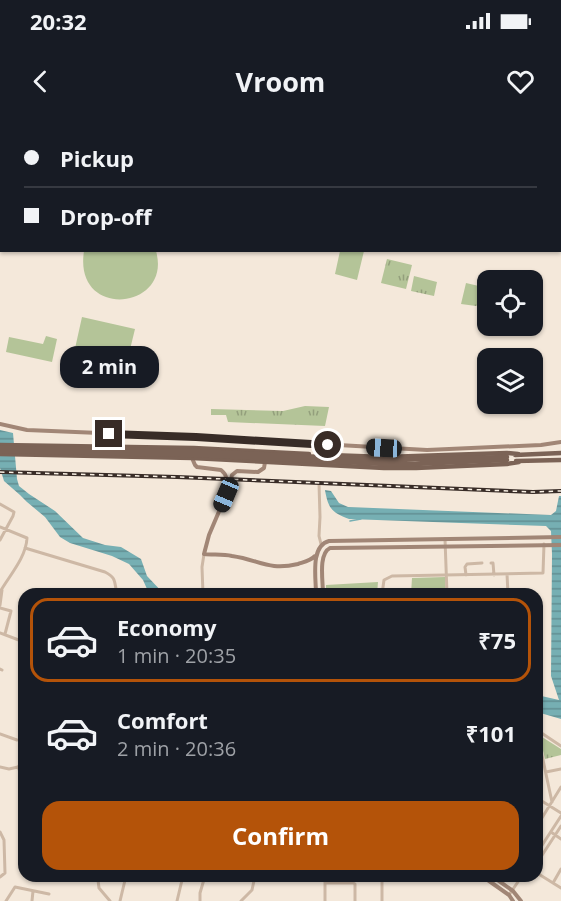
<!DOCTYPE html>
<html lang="en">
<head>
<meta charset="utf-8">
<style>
	body { margin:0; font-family:"Open Sans",sans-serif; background:#20242c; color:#f1f3f6; height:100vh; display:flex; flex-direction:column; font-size:22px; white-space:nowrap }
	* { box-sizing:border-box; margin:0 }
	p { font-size:20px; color:#9ea1a6 }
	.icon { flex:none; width:33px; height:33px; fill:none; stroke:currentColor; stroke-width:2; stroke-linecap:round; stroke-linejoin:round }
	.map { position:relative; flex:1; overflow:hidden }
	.details { position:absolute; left:18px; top:468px; width:525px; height:294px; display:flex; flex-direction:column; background:#171b24; border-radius:18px; box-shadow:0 2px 4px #0004 }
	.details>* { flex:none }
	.top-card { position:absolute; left:0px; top:0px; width:561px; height:132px; box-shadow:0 2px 4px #0004; display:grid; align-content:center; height:132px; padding:0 24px; background:#171b24 }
	.controls { position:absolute; left:477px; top:150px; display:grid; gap:12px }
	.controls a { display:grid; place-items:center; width:66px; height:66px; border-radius:12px; background:#171b24; box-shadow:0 2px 4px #0004; font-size:30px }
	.end { position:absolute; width:27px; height:27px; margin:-14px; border:8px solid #382c27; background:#fff; box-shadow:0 0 0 3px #fff }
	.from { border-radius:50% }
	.bubble { position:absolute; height:42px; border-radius:18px; background:#171b24; box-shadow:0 2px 4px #0004; font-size:20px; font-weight:700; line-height:42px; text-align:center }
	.car { position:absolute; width:18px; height:36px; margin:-18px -9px; border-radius:8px; box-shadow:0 0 4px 2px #0007; background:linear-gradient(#222 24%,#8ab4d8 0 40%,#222 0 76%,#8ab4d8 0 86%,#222 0) }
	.top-card b { display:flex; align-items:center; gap:21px; height:57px; font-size:22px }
	.top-card b+b { border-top:2px solid #363941 }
	.top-card i { width:15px; height:15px; background:#f1f3f6 }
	ul { padding:10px 0 0; list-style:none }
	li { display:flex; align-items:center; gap:18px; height:84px; margin:0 12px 9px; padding:0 12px; border:3px solid transparent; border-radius:18px }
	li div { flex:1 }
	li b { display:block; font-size:22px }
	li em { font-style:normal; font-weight:700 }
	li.on { border-color:#b45309 }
	li>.icon { width:54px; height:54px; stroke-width:1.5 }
	.button { display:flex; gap:12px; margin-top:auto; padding:12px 24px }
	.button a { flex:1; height:69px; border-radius:18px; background:#b45309; color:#fff; font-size:24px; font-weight:700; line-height:69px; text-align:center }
	.status { display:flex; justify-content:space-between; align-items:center; height:42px; padding:0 30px; background:#171b24; direction:ltr }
	.status svg { height:16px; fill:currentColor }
	header { display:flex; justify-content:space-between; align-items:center; height:78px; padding:0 24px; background:#171b24; font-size:27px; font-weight:700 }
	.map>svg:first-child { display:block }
	.grass { fill:url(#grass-tufts) }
	.park { fill:#b4c498 }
	.water { fill:url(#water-rules) }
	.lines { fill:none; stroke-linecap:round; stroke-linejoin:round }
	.stream { stroke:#76afb3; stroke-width:1.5 }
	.street { stroke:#cdb8a5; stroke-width:3 }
	.secondary { stroke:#a18676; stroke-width:4 }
	.primary { stroke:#7b6356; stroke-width:4.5 }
	.rail-casing { stroke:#382c27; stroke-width:4 }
	.rail { stroke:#fbf2e6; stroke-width:1.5; stroke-dasharray:4.5; stroke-linecap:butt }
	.primary-bridge { stroke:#7b6356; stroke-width:4.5 }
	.route { stroke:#382c27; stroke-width:8 }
</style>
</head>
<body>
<div class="status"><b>20:32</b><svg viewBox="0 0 49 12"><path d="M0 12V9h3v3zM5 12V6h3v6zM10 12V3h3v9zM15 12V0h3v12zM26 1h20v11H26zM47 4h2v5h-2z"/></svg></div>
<header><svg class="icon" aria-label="back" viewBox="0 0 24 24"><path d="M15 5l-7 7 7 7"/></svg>Vroom<svg class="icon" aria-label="heart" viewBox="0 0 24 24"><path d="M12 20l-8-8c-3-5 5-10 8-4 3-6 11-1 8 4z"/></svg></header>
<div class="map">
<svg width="561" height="781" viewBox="0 0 561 781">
	<defs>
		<pattern id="grass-tufts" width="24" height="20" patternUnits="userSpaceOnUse" patternTransform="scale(1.5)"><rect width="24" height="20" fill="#b4c498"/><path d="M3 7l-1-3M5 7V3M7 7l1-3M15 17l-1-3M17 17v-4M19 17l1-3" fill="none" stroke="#939f7c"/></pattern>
		<pattern id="water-rules" width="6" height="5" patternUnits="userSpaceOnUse" patternTransform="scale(1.5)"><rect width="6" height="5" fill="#76afb3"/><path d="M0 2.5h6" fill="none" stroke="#628f92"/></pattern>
	</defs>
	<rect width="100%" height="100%" fill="#f4e8da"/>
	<!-- grass -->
	<path class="grass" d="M 387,139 L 412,145 L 406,169 L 381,163 Z
		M 414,156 L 437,162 L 434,176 L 411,171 Z
		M 466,163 L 483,167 L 479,184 L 476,186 L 461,184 Z
		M 305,286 L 329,287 L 325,306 L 228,302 L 226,295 L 211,295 L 211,289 L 283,291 Z
		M 542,617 L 561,629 L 561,635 L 545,639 L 540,618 Z"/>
	<!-- park -->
	<path class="park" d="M 84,131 L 156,131 C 173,190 73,201 84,131 Z
		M 340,131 L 364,131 L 357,160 L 335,154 Z
		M 82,197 L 135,209 L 124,254 L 72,242 Z
		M 46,216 L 57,219 L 52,242 L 6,232 L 9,217 L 43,224 Z
		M 445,457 L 446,474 L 411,474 L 412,458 Z
		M 378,462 L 377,474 L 326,474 L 326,465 Z"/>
	<!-- water -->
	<path class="water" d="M 0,310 L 13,313 L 17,359 L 19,366 L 29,374 L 55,391 L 83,418 L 105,425 L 121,427 L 141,439 L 147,456 L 164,474 L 153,474 L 147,469 L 143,460 L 129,444 L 112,436 L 70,423 L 60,417 L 45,397 L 27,382 L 20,375 L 4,361 L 0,348 Z
		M 325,370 L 331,371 L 339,383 L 348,387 L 551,395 L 556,391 L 559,376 L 561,376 L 561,599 L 537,592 L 537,575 L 559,580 L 551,556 L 552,434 L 551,411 L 546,406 L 349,399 C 332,393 328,388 325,370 Z"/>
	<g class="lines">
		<!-- stream -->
		<path class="stream" d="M 350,401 L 361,399"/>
		<!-- street -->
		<path class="street" d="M 319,363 L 320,397 L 319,416 L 321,424
			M 0,384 L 14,392 L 13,396 L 0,420
			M 0,407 L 27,418 C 26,438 9,456 0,472
			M 445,419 L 447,474
			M 25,428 L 105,452 C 117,458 114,462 117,474
			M 491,443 L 493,443 L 494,455
			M 507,454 L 508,474
			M 466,455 L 465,447 L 467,444 L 482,443
			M 43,473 L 45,474
			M 203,474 L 202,447 L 204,434
			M 382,474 L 384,460 L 392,456 L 543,453 L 544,424
			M 471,474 L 472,470
			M 0,485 L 2,470
			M 0,488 L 11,491 L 5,514
			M 0,513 L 24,522
			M 537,523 L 538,523
			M 0,549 L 2,550
			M 537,610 L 561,626
			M 537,612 L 552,682
			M 0,614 L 17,620
			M 0,647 L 9,649 L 18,647 L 24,640
			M 18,647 L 21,654 L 24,657
			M 546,652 L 561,649
			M 537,678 L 561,693
			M 537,706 L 561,667
			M 0,712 L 4,720 L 5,753 L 0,757
			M 551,712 L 561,719
			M 537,733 L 561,696
			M 537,743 L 561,706
			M 537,753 L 561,768
			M 95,756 L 98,760 L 99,768 L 110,781
			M 325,756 L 325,781
			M 382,756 L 382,781
			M 325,763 L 353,763 L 355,764 L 355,781
			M 553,763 L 561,749
			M 509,775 L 522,756
			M 6,781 L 15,767 L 49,774
			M 32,781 L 33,771
			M 120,781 L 126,756
			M 177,781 L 183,756
			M 200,781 L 200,773 L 205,756
			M 241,781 L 252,770 L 255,756"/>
		<!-- secondary -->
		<path class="secondary" d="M 0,304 L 27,310 L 196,317 L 427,330 L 541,325 L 561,322
			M 192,338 L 195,345 L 197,347 L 221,350 C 230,357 225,365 226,374
			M 265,342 L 264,348 L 258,352 L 237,351 L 232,355 L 229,371 L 226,375 L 209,415 L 204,434 C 213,435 223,434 232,436 C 260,440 268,451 298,444 C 304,442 310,441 315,436
			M 316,474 C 316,458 310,426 329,421 L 561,417
			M 323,474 C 323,461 318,434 330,428 L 561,425
			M 482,756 L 509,775 L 513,781
			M 492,756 L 513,771 L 521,781"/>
		<!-- primary -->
		<path class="primary" d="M 0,325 L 194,328 L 309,334
			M 0,334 L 192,338 L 384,348 L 416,348 L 507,344 L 519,342
			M 329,335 L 385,337 L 507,333 L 518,334
			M 515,335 L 561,333
			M 516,341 L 561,340"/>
		<!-- rail casing -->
		<g class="rail-casing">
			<path id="rail" d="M 0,352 L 177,357 L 533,372 L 561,371"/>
		</g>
		<!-- rail -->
		<use href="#rail" class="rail"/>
		<!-- primary-bridge -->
		<path class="primary-bridge" d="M 0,328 L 195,331 L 385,340 L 507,337
			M 0,331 L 195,335 L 384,344 L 415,344 L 507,340"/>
	</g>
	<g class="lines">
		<!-- route -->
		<path class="route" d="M 109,314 L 196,317 L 328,325"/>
	</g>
</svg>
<div class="controls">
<a><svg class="icon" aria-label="locate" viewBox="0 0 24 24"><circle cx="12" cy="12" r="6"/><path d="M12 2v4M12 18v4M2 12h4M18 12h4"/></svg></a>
<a><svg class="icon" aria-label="layers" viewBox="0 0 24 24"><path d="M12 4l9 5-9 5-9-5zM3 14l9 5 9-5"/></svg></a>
</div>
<i class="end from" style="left:328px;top:325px"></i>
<i class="end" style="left:109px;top:314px"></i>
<div class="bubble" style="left:60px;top:226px;width:99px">2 min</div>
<i class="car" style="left:384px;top:328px;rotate:273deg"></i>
<i class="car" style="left:226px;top:375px;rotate:203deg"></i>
<div class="top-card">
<b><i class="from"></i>Pickup</b>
<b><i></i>Drop-off</b>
</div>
<section class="details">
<ul>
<li class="on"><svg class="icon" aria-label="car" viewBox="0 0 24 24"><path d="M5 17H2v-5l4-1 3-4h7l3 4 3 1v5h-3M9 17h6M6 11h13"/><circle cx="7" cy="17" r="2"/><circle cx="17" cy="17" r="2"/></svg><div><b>Economy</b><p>1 min · 20:35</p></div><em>₹75</em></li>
<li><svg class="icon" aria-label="car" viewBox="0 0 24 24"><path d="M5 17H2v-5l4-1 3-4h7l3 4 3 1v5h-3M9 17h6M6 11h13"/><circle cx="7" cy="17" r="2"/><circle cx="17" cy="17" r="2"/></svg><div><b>Comfort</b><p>2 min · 20:36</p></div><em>₹101</em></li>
</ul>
<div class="button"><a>Confirm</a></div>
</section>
</div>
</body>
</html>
